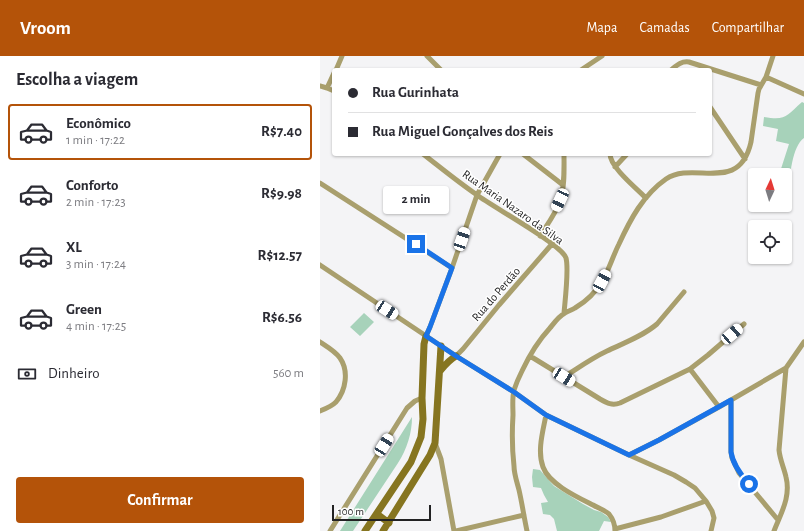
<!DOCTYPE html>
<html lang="pt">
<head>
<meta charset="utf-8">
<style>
	body { margin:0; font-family:"Alegreya Sans",sans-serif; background:#f7f7f7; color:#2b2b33; height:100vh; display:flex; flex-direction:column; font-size:15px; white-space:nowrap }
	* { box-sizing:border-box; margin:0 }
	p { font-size:13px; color:#7c7c81 }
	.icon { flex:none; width:22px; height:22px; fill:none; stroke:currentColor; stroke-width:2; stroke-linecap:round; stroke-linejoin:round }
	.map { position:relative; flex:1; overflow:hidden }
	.side { display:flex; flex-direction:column; background:#fff; width:320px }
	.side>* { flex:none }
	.top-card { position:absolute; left:12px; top:12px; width:380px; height:88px; border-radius:4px; box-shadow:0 1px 3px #0004; display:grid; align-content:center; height:88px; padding:0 16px; background:#fff }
	.needle { width:26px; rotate:4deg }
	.controls { position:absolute; left:428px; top:112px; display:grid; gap:8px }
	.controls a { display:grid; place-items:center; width:44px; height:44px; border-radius:4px; background:#fff; box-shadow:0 1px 3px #0004; font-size:20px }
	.scale { position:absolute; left:12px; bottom:10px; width:99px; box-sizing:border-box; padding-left:4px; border:2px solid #222223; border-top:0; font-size:11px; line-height:14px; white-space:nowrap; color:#222223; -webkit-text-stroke:3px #fff; paint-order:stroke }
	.end { position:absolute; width:18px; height:18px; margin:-9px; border:5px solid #1a73e8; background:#fff; box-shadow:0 0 0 2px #fff }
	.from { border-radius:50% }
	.bubble { position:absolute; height:28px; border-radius:4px; background:#fff; box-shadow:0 1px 3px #0004; font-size:13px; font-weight:700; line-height:28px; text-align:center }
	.car { position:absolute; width:12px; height:24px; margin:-12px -6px; border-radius:5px; box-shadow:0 0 3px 1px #0007; background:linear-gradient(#fff 24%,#345 0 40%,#fff 0 76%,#345 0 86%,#fff 0) }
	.top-card b { display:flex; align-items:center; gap:14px; height:38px; font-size:15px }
	.top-card b+b { border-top:1px solid #e1e1e2 }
	.top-card i { width:10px; height:10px; background:#2b2b33 }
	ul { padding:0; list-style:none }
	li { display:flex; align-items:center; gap:12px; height:56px; margin:0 8px 6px; padding:0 8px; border:2px solid transparent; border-radius:4px }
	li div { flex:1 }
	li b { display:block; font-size:15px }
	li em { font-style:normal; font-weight:700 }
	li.active { border-color:#b45309 }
	li>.icon { width:36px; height:36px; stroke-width:1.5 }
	h2 { padding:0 16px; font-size:18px; line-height:48px }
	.pay { display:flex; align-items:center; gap:10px; height:44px; padding:0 16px; font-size:15px }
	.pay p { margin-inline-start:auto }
	.cta { display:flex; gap:8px; margin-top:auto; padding:8px 16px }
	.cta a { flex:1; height:46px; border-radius:4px; background:#b45309; color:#fff; font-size:16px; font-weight:700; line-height:46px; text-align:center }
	header { display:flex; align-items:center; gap:24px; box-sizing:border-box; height:56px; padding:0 20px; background:#b45309; color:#fff }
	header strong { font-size:19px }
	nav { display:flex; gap:22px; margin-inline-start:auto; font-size:14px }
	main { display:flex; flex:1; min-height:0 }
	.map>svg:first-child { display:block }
	.green { fill:#a7d2ba }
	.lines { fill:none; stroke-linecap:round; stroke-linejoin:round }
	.street { stroke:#a99f6d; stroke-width:5 }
	.secondary { stroke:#867520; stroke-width:7 }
	.route { stroke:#1a73e8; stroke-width:5 }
	.labels { text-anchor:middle; stroke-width:3; stroke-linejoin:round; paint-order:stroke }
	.street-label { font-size:12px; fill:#222223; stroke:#fff }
</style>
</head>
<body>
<header>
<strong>Vroom</strong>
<nav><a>Mapa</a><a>Camadas</a><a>Compartilhar</a></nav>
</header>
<main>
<section class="side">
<h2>Escolha a viagem</h2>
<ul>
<li class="active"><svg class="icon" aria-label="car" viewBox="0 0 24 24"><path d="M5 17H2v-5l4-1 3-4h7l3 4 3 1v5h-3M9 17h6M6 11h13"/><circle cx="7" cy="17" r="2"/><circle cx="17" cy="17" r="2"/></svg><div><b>Econômico</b><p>1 min · 17:22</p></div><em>R$7.40</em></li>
<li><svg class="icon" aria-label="car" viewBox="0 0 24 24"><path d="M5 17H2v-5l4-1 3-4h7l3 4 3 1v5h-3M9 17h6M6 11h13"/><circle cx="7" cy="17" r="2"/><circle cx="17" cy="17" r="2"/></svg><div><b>Conforto</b><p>2 min · 17:23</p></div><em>R$9.98</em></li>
<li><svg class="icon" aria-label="car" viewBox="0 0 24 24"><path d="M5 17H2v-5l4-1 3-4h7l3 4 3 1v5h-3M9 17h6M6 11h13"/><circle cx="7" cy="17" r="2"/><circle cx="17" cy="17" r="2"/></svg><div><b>XL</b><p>3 min · 17:24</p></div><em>R$12.57</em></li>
<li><svg class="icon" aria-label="car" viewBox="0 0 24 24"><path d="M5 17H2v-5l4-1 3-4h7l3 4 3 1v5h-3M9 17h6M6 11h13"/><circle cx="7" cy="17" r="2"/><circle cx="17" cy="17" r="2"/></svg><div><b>Green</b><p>4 min · 17:25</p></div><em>R$6.56</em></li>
</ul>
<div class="pay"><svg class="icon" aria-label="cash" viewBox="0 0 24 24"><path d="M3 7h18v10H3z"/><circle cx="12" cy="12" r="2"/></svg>Dinheiro<p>560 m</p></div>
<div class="cta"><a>Confirmar</a></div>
</section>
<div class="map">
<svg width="484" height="475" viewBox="0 0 484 475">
	<rect width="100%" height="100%" fill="#f4f4f6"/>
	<!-- green -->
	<path class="green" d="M 482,46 L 484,47 L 484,82 C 472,90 470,121 468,135 L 465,136 L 465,119 L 459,119 L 469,88 L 456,85 L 458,73 L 443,70 L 444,61 C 466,65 466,60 482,46 Z
		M 44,257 L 54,266 L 40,280 L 30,271 Z
		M 92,361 C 92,377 87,393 78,407 L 33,475 L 20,475 Z
		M 213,413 L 220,414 L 234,430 L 263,448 L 274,454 L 281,456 L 288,461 L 291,466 L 284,465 L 279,475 L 237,475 L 234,463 L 230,459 L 223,458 L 221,447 L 228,446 L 224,439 L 221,432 L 213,431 L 212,421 Z"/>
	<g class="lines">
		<!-- street -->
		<path class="street" d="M 107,0 L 121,14
			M 16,14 L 22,0
			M 261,14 L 282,0
			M 351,14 C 357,9 361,5 369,6 L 441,29
			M 446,21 L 484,38
			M 0,30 L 7,32 L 14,35
			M 7,32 L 14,17
			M 390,51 L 425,103
			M 103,98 C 121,112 138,126 157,139 C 173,151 241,188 246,202 C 249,213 245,245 244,257
			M 203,98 L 243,129
			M 290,98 C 290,111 316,132 326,142
			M 295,111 L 307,98
			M 0,127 L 132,212
			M 220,180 C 227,169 236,157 240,145 C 245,130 244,113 244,98
			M 0,209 L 136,300 L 194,336 L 226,359 L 309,399 L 354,419 L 366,426 L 375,432 L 386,445 L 392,455 L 394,462 L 391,475
			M 106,280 L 110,271 L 132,212 L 157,139 L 180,98
			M 0,286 C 6,290 15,295 20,302 C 29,315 26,334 16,346 C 12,350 5,353 0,355
			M 136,300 L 143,293 L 179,249 L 232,188
			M 210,300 L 280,343 C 287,347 292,350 300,347 L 370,313 L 388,299 L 424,268
			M 370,313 L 399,351
			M 244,321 C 258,312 272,302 287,295 C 304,287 323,280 337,268 L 364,236
			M 411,344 L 411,396 L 412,402 L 419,417 L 458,464
			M 226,359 C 223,375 217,395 223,411 C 229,428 257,441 273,449 C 278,452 284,454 289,458 C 293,463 295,469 295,475
			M 115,387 L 121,403 L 134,475
			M 309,399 L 339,384 L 399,351 L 466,312 L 484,286
			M 295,473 L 341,461 L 386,445
			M 10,475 L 87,352 L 95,345 L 102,342
			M 136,475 L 204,459
			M 207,475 C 204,461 202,447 199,434 C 197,426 194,418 194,410 C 192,393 192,375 193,359 C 193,351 192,342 194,334 C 196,328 199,321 202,315 C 210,298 217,286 230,272 C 234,267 239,260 245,257 C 248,255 252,254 255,252 C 267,245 276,236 283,224 C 289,213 293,200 299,188 C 310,164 323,139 346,123 C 374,104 419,139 431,86 L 438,37 L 439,33 L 446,21 L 453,0
			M 454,475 C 461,457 471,441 466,421 C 464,412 460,404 459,394 L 466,312"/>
		<!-- secondary -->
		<path class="secondary" d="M 120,315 C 125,309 129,304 136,300
			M 57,458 L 69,467
			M 45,475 L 91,406 L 101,381 L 103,363 L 102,342 L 104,288 L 106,280
			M 63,475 L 110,399 L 115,387 L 121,290"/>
	</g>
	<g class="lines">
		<!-- route -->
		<path class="route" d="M 96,188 L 132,212 L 110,271 L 106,280 L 136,300 L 194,336 L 226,359 L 309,399 L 339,384 L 411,344 L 411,396 C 413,409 421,419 429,428"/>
	</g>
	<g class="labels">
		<!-- street labels -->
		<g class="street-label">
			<text transform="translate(193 151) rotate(35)" y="4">Rua Maria Nazaro da Silva</text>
			<text transform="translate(176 238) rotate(-49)" y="4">Rua do Perdão</text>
		</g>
	</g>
</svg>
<div class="controls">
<a><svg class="needle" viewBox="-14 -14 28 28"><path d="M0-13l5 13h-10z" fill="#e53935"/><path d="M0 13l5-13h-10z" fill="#7c7c81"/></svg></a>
<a><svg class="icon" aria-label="locate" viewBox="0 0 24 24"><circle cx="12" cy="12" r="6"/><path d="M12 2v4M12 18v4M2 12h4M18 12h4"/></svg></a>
</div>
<div class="scale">100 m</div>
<i class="end from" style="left:429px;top:428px"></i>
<i class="end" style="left:96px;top:188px"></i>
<div class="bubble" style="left:63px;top:130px;width:66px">2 min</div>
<i class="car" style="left:240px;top:144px;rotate:205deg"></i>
<i class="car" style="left:142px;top:183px;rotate:19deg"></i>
<i class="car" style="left:282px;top:225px;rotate:28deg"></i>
<i class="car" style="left:67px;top:254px;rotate:123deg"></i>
<i class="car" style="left:412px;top:278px;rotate:49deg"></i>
<i class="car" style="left:244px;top:321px;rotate:122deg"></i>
<i class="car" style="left:64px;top:389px;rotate:32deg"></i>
<div class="top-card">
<b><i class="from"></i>Rua Gurinhata</b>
<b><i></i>Rua Miguel Gonçalves dos Reis</b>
</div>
</div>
</main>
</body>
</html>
